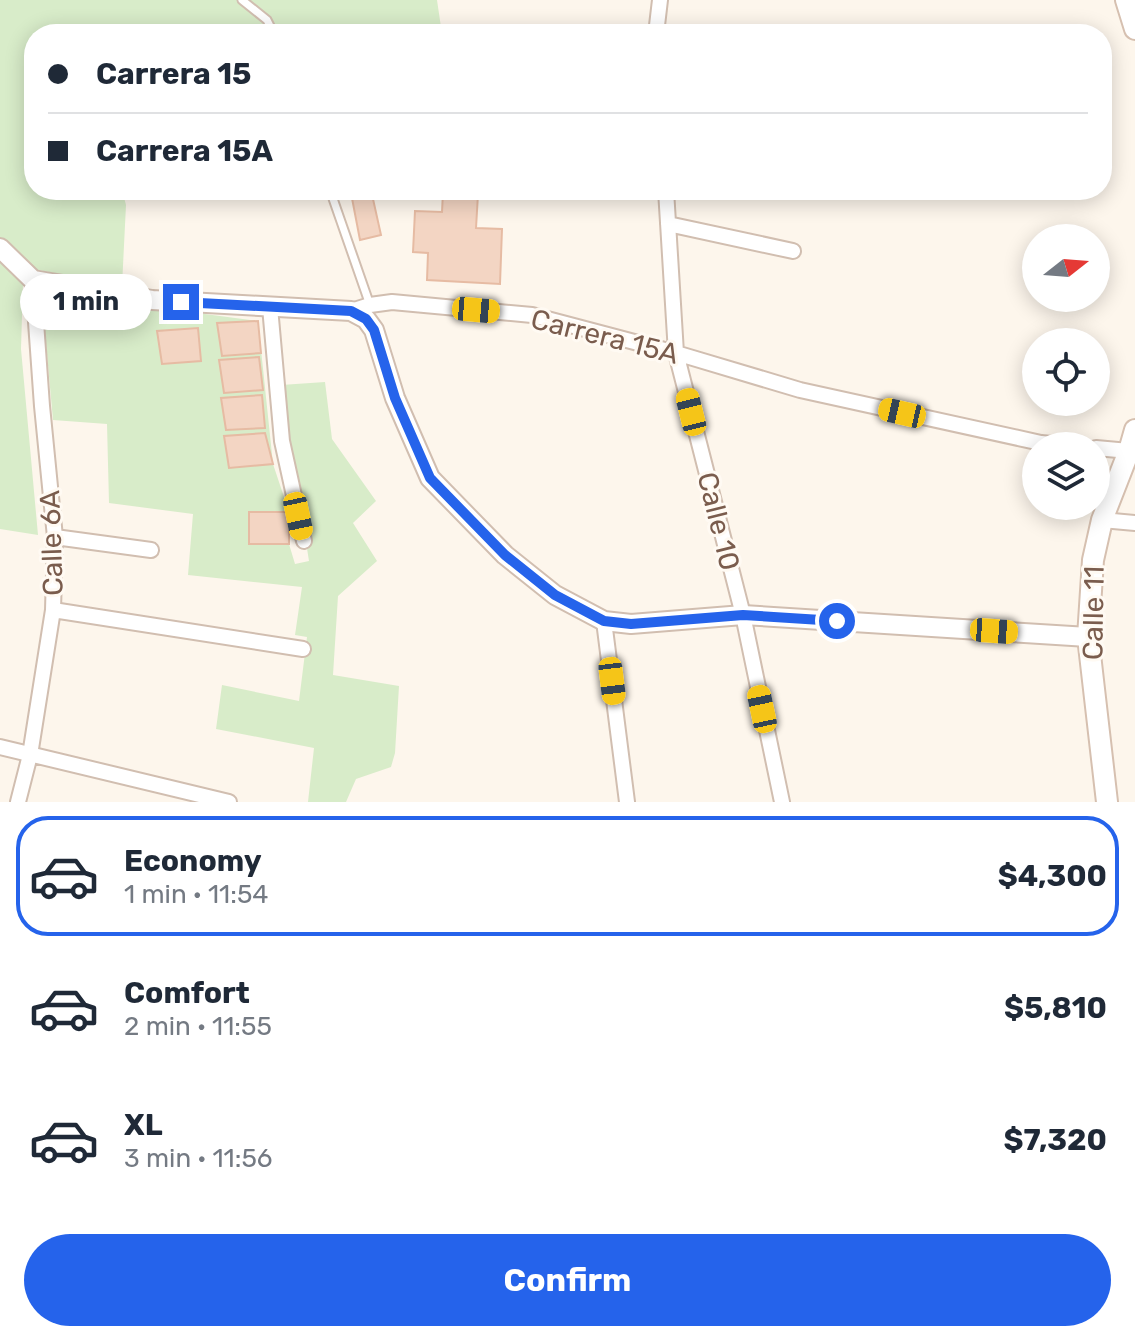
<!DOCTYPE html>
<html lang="en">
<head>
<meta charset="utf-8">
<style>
	body { margin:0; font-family:Rubik,sans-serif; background:#f2f2f3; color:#1f2937; height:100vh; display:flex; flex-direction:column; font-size:30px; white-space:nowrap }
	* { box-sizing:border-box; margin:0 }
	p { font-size:26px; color:#747a83 }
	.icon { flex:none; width:44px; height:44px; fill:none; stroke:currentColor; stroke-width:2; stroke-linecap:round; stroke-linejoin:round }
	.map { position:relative; height:802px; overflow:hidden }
	.side { display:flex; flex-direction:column; background:#fff; flex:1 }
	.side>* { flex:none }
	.hud { position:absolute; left:24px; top:24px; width:1088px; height:176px; border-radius:32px; box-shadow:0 4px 20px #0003; display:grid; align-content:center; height:176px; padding:0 24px; background:#fff }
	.needle { width:52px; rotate:73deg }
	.fabs { position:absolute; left:1022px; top:224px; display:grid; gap:16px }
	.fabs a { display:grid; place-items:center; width:88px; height:88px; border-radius:50%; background:#fff; box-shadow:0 4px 20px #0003; font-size:40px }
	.end { position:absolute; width:36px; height:36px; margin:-18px; border:10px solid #2563eb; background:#fff; box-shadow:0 0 0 4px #fff }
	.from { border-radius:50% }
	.bubble { position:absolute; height:56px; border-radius:28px; background:#fff; box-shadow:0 4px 20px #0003; font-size:26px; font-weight:700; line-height:56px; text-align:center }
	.car { position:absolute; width:24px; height:48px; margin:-24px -12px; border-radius:10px; box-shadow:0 0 6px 2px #0007; background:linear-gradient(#f5c518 24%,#345 0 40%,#f5c518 0 76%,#345 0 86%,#f5c518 0) }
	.hud b { display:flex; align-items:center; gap:28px; height:76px; font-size:30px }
	.hud b+b { border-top:2px solid #e0e1e3 }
	.hud i { width:20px; height:20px; background:#1f2937 }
	ul { padding:14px 0 0; list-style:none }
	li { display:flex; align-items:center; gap:24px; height:120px; margin:0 16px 12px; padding:0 8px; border:4px solid transparent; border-radius:32px }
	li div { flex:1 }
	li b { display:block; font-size:30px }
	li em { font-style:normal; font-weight:700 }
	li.current { border-color:#2563eb }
	li>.icon { width:72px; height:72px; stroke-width:1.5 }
	.button { display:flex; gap:16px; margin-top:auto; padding:16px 24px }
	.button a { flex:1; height:92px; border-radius:48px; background:#2563eb; color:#fff; font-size:32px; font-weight:700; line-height:92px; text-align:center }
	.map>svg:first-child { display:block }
	.green { fill:#d8ecc9 }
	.building { fill:#f3d5c3; stroke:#e6bba3; stroke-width:2 }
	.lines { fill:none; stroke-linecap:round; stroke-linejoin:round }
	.service-casing { stroke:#d1beb0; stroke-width:11 }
	.minor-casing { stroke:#d1beb0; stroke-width:18 }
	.tertiary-casing { stroke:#d1beb0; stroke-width:22 }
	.secondary-casing { stroke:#d6c0b0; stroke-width:24 }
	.service { stroke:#fff; stroke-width:7 }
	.minor { stroke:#fff; stroke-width:14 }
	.tertiary { stroke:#fff; stroke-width:18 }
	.secondary { stroke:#fff; stroke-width:20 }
	.route { stroke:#2563eb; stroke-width:10 }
	.labels { text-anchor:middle; stroke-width:6; stroke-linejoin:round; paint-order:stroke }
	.street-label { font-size:28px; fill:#7a5c4d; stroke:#fffaf3 }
</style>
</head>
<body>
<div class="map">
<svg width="1135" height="802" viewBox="0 0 1135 802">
	<rect width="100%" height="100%" fill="#fdf6ec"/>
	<!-- green -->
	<path class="green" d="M 0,0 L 437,0 L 442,34 L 34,34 L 34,190 L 122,190 L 126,205 L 122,286 L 28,268 L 0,240 Z
		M 0,261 L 23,283 L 21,349 L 38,535 L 0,529 Z
		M 41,288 L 144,306 L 258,321 L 273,464 L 289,512 L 289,544 L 295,564 L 309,561 L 281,385 L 325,382 L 332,439 L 376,501 L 353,523 L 377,561 L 338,596 L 333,675 L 399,686 L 395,753 L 391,767 L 356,779 L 346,802 L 308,802 L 314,748 L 216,729 L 222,685 L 299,701 L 307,637 L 295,635 L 302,587 L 188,575 L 193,514 L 109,503 L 107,424 L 53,420 Z"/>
	<!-- building -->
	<path class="building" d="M 365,190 L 371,190 L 381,235 L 360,240 L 351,193 Z
		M 443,192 L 478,194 L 476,228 L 502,229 L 500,284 L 427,280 L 428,253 L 413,252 L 415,211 L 442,212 Z
		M 258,321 L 261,353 L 222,356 L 217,323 Z
		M 198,328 L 201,361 L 162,364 L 157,331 Z
		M 259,357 L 263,390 L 224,393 L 219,360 Z
		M 262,395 L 265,428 L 226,430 L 221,398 Z
		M 265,433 L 273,464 L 229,468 L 224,436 Z
		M 249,512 L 289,512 L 289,544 L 249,544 Z"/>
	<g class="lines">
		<!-- service casing -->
		<g class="service-casing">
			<path id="service" d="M 242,0 L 267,20 L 274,34
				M 330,190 L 370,305"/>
		</g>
		<!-- minor casing -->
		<g class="minor-casing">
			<path id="minor" d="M 656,34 L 660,0
				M 666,190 L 676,353 L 743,615 L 782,802
				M 668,224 L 793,251
				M 270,307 L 282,441 L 304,541
				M 351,311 L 370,305 L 392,302 L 532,315 L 676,353 L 800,390 L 1041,443 L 1074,446
				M 1096,448 L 1129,451
				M 1102,520 L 1135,523
				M 55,537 L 151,550
				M 53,610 L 303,649
				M 604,621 L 627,802
				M 0,747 L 229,802
				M 18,802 L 30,755 L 53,610 L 55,537 L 42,406 L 33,280"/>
		</g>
		<!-- tertiary casing -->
		<g class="tertiary-casing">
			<path id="tertiary" d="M 0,248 L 33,280 L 152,300 L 351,311 L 366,319 L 374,330 L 395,398 L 430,478 L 505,555 L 555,595 L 604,621 L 631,624 L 743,615 L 1088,637"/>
		</g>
		<!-- secondary casing -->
		<g class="secondary-casing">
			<path id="secondary" d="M 1126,0 L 1135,29
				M 1107,802 L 1088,637 L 1093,560 L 1102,520 L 1129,451 L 1135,430"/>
		</g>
		<!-- service -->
		<use href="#service" class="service"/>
		<!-- minor -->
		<use href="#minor" class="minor"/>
		<!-- tertiary -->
		<use href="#tertiary" class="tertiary"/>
		<!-- secondary -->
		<use href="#secondary" class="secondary"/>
	</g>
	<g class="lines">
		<!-- route -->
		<path class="route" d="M 181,302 L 351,311 L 366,319 L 374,330 L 395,398 L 430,478 L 505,555 L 555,595 L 604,621 L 631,624 L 743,615 L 837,621"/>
	</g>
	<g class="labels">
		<!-- street labels -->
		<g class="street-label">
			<text transform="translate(605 336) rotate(14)" y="10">Carrera 15A</text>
			<text transform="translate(719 521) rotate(76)" y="10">Calle 10</text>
			<text transform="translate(51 543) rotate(-92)" y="10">Calle 6A</text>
			<text transform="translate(1093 613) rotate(-89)" y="10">Calle 11</text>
		</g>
	</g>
</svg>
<div class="fabs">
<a><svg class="needle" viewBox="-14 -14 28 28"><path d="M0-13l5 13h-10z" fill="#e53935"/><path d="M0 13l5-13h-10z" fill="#747a83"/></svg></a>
<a><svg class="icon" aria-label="locate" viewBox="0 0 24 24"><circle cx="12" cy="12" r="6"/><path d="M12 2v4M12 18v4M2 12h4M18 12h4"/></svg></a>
<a><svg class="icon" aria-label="layers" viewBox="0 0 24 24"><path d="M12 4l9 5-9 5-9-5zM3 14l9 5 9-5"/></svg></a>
</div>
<i class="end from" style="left:837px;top:621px"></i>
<i class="end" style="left:181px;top:302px"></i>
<div class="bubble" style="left:20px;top:274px;width:132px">1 min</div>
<i class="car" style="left:476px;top:310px;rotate:95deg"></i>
<i class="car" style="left:691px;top:412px;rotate:346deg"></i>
<i class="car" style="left:902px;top:413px;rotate:283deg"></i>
<i class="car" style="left:298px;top:516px;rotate:168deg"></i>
<i class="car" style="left:994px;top:631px;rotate:94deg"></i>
<i class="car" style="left:612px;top:681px;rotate:173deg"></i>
<i class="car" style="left:762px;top:709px;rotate:348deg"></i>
<div class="hud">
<b><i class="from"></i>Carrera 15</b>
<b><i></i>Carrera 15A</b>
</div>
</div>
<section class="side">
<ul>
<li class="current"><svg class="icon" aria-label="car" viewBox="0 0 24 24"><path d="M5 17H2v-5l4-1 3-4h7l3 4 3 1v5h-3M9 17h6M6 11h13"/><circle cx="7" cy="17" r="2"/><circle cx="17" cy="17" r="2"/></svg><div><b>Economy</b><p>1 min · 11:54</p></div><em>$4,300</em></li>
<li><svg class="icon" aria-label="car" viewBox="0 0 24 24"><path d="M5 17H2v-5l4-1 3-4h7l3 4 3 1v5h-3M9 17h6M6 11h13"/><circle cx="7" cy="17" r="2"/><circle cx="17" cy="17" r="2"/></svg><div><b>Comfort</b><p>2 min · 11:55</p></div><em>$5,810</em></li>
<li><svg class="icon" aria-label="car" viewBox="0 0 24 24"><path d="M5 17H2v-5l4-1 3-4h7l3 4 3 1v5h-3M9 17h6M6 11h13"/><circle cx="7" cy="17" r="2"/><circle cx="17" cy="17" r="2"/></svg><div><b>XL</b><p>3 min · 11:56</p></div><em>$7,320</em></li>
</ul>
<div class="button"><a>Confirm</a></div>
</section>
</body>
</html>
